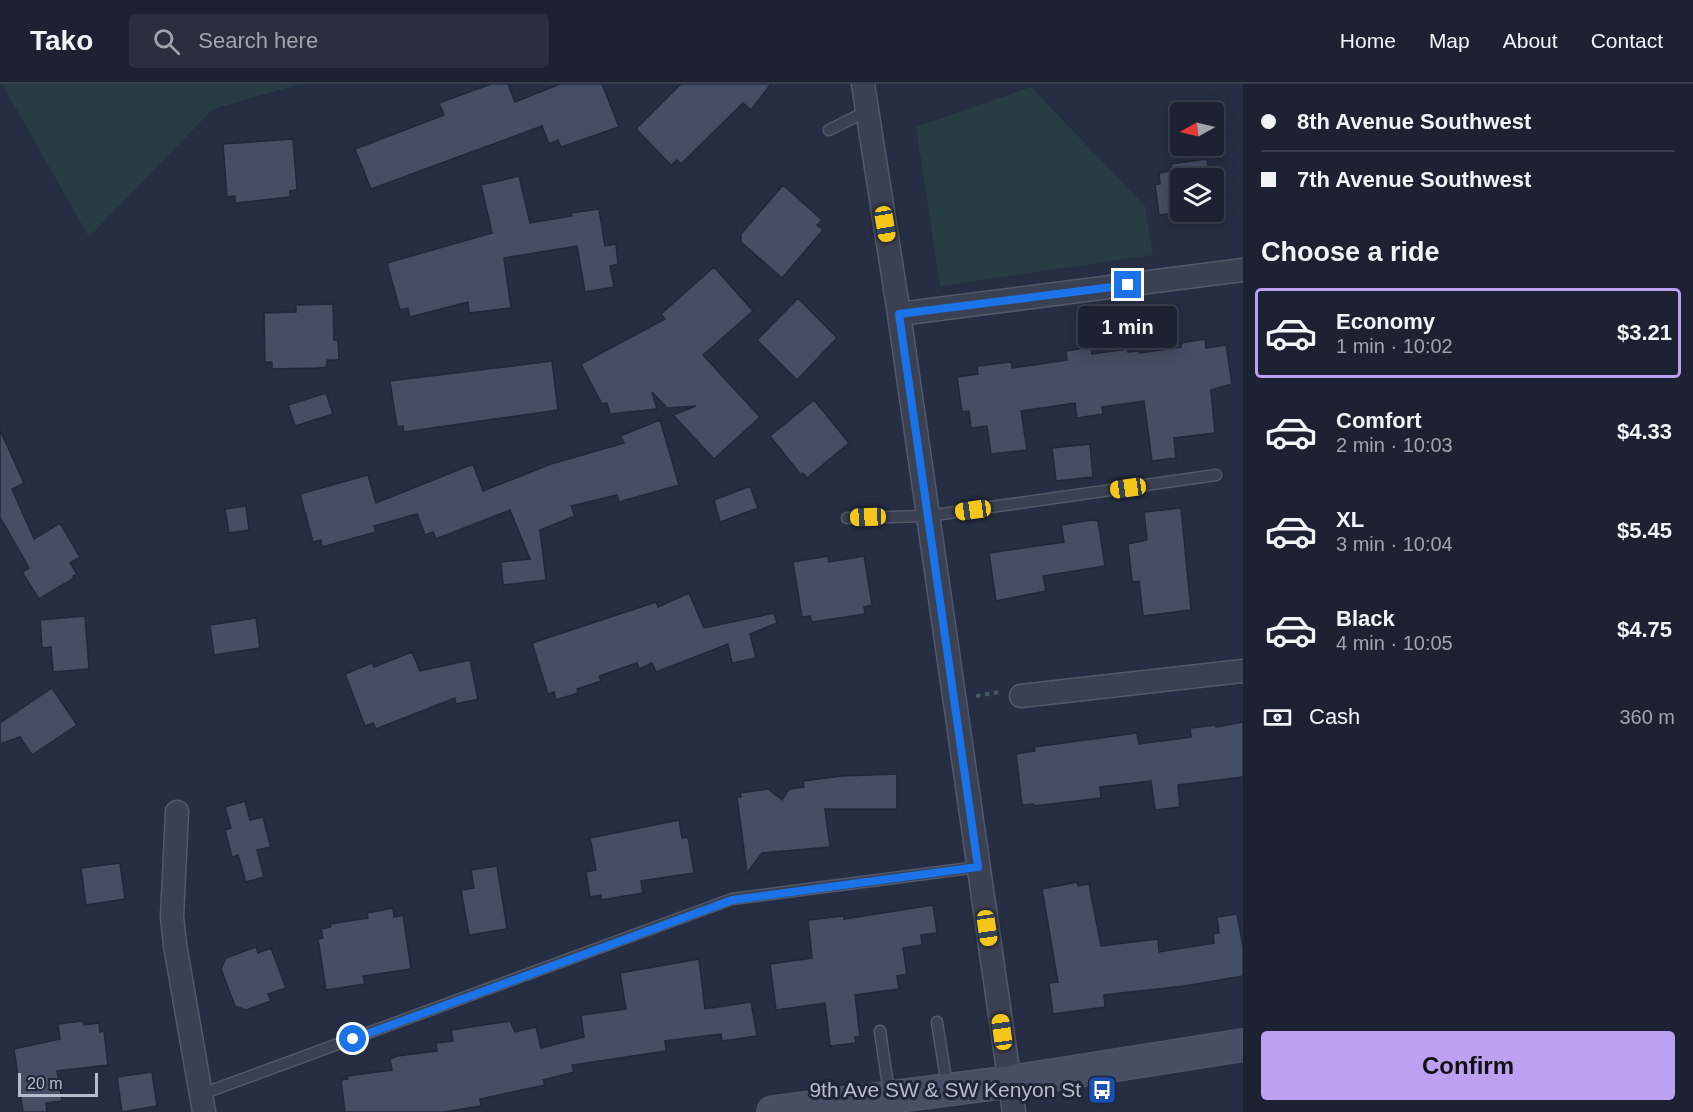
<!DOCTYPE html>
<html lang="en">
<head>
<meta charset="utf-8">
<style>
	body { margin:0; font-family:Helvetica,sans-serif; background:#292f3e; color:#f1f3f6; height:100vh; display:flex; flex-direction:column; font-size:22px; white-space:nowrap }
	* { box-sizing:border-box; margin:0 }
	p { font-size:20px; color:#a0a4ac }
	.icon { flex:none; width:33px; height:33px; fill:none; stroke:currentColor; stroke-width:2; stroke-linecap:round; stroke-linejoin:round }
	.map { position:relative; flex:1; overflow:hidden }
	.panel { display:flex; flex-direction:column; background:#1c2232; width:450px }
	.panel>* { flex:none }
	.hud { display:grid; align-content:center; height:132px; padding:0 18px; background:#1c2232 }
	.needle { width:39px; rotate:262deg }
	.tools { position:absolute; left:1170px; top:18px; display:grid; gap:12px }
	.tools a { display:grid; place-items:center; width:54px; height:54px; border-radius:6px; background:#1c2232; box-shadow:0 3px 15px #0003,0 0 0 2px #3a3f4d; font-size:30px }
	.scale { position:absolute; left:18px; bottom:15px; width:80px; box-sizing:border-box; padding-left:6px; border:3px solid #b7bccc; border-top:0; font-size:16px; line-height:21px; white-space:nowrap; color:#b7bccc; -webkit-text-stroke:4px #1e2637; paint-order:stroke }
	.end { position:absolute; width:27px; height:27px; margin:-14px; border:8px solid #1a73e8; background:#fff; box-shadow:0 0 0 3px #fff }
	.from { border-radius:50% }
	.bubble { position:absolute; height:42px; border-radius:6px; background:#1c2232; box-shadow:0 3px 15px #0003,0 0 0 2px #3a3f4d; font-size:20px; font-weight:700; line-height:42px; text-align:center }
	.car { position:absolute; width:18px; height:36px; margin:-18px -9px; border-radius:8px; box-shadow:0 0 4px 2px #0007; background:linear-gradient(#f5c518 24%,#345 0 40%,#f5c518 0 76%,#345 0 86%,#f5c518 0) }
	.hud b { display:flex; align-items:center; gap:21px; height:57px; font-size:22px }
	.hud b+b { border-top:2px solid #3a3f4d }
	.hud i { width:15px; height:15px; background:#f1f3f6 }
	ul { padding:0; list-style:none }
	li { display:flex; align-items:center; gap:18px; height:90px; margin:0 12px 9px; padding:0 6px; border:3px solid transparent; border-radius:6px }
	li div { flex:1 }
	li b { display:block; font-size:22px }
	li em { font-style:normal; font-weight:700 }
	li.selected { border-color:#bca0f2 }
	li>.icon { width:54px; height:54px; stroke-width:1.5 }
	h2 { padding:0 18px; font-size:27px; line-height:72px }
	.pay { display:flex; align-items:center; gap:15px; height:66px; padding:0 18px; font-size:22px }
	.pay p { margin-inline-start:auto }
	.primary-button { display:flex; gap:12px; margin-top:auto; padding:12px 18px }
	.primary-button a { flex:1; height:69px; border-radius:6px; background:#bca0f2; color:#111; font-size:24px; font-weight:700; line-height:69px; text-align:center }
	header { display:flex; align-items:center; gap:36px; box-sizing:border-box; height:84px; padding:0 30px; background:#1c2232; border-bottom:2px solid #3a3f4d }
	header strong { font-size:28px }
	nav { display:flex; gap:33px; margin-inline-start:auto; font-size:21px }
	.search { width:420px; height:54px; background:#292f3e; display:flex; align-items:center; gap:15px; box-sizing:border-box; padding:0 21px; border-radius:6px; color:#a0a4ac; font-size:22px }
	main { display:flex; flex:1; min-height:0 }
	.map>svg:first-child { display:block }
	.green { fill:#273d43 }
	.building { fill:#444e64; stroke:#212839; stroke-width:1.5 }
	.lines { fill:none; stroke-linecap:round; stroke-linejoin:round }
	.lane-casing { stroke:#525969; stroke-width:13 }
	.street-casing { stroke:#525969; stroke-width:25 }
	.secondary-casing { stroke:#525969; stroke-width:34 }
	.path { stroke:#465a60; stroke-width:4; stroke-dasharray:4.5 4.5; stroke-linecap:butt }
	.lane { stroke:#3a4152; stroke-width:10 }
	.street { stroke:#3a4152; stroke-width:22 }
	.secondary { stroke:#484f65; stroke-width:32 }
	.route { stroke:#1a73e8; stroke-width:8 }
	.labels { text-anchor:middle; stroke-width:6; stroke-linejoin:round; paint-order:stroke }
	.poi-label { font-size:21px; fill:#b7bccc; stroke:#1e2637; text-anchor:end }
</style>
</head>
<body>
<header>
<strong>Tako</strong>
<div class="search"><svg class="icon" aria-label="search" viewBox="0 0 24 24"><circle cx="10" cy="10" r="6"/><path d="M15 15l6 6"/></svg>Search here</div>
<nav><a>Home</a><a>Map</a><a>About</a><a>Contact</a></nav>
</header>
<main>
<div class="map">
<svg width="1243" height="1028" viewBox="0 0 1243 1028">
	<rect width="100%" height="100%" fill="#252e42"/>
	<!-- green -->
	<path class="green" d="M 2,0 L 300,0 L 213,25 L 89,153 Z
		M 1031,3 L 1145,122 L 1153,171 L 940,202 L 916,43 Z"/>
	<!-- building -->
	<path class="building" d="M 491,0 L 508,0 L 515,18 L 560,0 L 602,0 L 619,43 L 561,63 L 558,56 L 549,60 L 542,42 L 371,105 L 355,65 L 444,31 L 439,19 Z
		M 681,0 L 771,0 L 751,26 L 743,19 L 681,80 L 677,76 L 671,81 L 636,45 Z
		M 293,55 L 297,106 L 290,107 L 290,113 L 235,119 L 235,112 L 227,113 L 223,60 Z
		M 1207,75 L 1210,94 L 1180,94 L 1180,128 L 1214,128 L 1214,121 L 1215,130 L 1176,136 L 1175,129 L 1159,131 L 1155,101 L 1160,100 L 1159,89 L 1172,87 L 1171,80 Z
		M 519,92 L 530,139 L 572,132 L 571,129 L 599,125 L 605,162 L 616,160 L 618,180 L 610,182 L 614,203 L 585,208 L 577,162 L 504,174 L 511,224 L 469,229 L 468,218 L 410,233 L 408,224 L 400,226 L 387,179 L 492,149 L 481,101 Z
		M 783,101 L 822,136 L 817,141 L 823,146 L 782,194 L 741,158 L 741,150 Z
		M 714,183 L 753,227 L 703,271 L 760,333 L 714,375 L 673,331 L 696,322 L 667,324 L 652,308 L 657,325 L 610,330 L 607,319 L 602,320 L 581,280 L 665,235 L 661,230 Z
		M 798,214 L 837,254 L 797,296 L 757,256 Z
		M 333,220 L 334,256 L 338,256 L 339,276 L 327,276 L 327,283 L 318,284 L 272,285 L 272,278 L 265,278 L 264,229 L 296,228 L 296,221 Z
		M 1205,255 L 1206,264 L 1226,261 L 1232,300 L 1211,306 L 1215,349 L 1174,354 L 1176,374 L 1152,377 L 1144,317 L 1102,323 L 1103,330 L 1077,334 L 1075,319 L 1021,327 L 1027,366 L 991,370 L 987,342 L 971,344 L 969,327 L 962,328 L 957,293 L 978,290 L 977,282 L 1011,278 L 1012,284 L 1067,276 L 1066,267 L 1091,263 L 1092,270 L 1128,265 L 1128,268 L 1139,267 L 1140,269 L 1181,263 L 1181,259 Z
		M 552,277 L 558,326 L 404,348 L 403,342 L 397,343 L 390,297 Z
		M 326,309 L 333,330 L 295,342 L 288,321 Z
		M 814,316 L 849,359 L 807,394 L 803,389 L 801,391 L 770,352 Z
		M 660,336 L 679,401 L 619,418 L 617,411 L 571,422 L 575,432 L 540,446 L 546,496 L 503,501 L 501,478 L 530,475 L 510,426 L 436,455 L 433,448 L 425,451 L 417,430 L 374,442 L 376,448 L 322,463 L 321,456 L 313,458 L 300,410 L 368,391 L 376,419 L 473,380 L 483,407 L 551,380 L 624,359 L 620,352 Z
		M 0,346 L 24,399 L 12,405 L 34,455 L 60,439 L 80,473 L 70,479 L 77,490 L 73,492 L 74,494 L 39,515 L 22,488 L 29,484 L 0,433 Z
		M 1090,360 L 1093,393 L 1056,397 L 1052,364 Z
		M 750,402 L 758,424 L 720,438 L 714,416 Z
		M 246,422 L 249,446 L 229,449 L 225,425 Z
		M 1181,424 L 1191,526 L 1143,532 L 1139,497 L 1132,498 L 1128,460 L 1147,456 L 1144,428 Z
		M 1091,436 L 1098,437 L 1105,482 L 1043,492 L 1046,507 L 996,517 L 989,469 L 1064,458 L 1061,441 Z
		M 828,472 L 829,478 L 864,472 L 872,521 L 864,523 L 865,530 L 812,538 L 810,532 L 802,533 L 793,478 Z
		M 689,509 L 704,544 L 774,529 L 777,539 L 750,550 L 756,574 L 732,579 L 728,560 L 656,588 L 652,579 L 639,585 L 637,579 L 599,592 L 601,597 L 577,605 L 578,609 L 556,616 L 554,608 L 548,610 L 532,559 L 656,518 L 658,523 Z
		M 85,532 L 89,585 L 53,588 L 51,563 L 42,564 L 40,536 Z
		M 256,534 L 260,564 L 214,571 L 210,541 Z
		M 412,568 L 420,587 L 470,576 L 478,615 L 456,620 L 455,614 L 376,645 L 373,639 L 365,642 L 345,590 L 372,579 L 374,583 Z
		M 52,604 L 77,641 L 32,671 L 20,653 L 0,660 L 0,639 Z
		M 1243,638 L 1243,693 L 1178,701 L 1180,723 L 1155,726 L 1151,697 L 1100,703 L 1101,714 L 1034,722 L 1034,720 L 1022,721 L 1016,670 L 1035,667 L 1034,663 L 1137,649 L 1139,660 L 1191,653 L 1190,644 L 1216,641 L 1216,643 Z
		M 897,690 L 897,725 L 825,725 L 830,763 L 762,769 L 747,789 L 737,713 L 741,713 L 740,709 L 768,705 L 782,716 L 789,705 L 804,703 L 803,697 L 842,692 Z
		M 245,717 L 250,736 L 263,733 L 271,763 L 257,766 L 264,793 L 246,798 L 238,771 L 232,773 L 225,746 L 231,744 L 225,723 Z
		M 679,736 L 682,754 L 688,753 L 694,789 L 641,797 L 643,809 L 601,816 L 601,811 L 590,813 L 586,788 L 596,786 L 590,754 Z
		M 120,779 L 125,815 L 86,821 L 81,784 Z
		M 497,782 L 507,845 L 469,851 L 461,806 L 474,804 L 471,786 Z
		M 1077,798 L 1078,802 L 1089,800 L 1101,862 L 1158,855 L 1159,868 L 1214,859 L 1213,850 L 1219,849 L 1217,833 L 1237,830 L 1243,863 L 1243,892 L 1185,902 L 1104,911 L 1105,923 L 1053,930 L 1049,899 L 1058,898 L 1042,805 Z
		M 933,821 L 937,849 L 921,851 L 922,861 L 903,864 L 907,890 L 897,892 L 899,905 L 855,911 L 860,953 L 855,953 L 856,959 L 830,962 L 825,919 L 776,926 L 770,880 L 812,874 L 808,836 L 844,832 L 844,835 Z
		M 393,824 L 394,833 L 403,831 L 411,885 L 363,892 L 365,900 L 326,906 L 318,855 L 323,854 L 321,845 L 331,843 L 330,840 L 368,834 L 367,829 Z
		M 256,863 L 258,869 L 271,864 L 286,904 L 268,910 L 271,917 L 246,926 L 235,922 L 221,885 L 226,874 Z
		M 699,875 L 705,925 L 751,918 L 757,952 L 722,957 L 721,950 L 665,957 L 666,967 L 572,981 L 574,988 L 543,996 L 545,1001 L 480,1015 L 481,1022 L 444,1028 L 345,1028 L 341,996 L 348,995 L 347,992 L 392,986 L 390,975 L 397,972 L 437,967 L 436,959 L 453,957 L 451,946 L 510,937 L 515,948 L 536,943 L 541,964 L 584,953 L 581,931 L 626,925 L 620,889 Z
		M 83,937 L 84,941 L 99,939 L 100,948 L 104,947 L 108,981 L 57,987 L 62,1017 L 46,1019 L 47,1028 L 23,1028 L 14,965 L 60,955 L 58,940 Z
		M 152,988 L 157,1022 L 122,1028 L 117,993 Z"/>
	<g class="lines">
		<!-- lane casing -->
		<g class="lane-casing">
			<path id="lane" d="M 829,46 L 867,27
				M 847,434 L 928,432 L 1216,391
				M 937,938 L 947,1002
				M 880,947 L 889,1009
				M 202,1010 L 732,815 L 978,783"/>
		</g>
		<!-- street casing -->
		<g class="street-casing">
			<path id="street" d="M 863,0 L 899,230 L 1014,1028
				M 899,230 L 1243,186
				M 1021,612 L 1243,587
				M 177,728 L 172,833 L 175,861 L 204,1028"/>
		</g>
		<!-- secondary casing -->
		<g class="secondary-casing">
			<path id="secondary" d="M 773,1028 L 1009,998 L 1243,961"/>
		</g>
		<!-- path -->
		<path class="path" d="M 976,612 L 999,608"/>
		<!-- lane -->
		<use href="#lane" class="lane"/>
		<!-- street -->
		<use href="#street" class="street"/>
		<!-- secondary -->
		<use href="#secondary" class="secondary"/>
	</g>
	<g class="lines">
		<!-- route -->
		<path class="route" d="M 353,955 L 732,816 L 978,783 L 899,230 L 1128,201"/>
	</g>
	<!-- icons -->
	<defs>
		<g id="bus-square" transform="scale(1.5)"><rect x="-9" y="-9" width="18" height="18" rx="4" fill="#1a4fb4" stroke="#1e2637"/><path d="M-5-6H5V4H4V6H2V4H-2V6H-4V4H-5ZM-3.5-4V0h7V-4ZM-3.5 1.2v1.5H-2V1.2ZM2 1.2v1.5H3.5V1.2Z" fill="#fff"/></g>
	</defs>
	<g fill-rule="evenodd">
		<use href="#bus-square" x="1102" y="1006"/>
	</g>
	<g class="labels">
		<!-- poi labels -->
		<g class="poi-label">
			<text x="1081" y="1013">9th Ave SW &amp; SW Kenyon St</text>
		</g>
	</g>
</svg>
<div class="tools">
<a><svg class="needle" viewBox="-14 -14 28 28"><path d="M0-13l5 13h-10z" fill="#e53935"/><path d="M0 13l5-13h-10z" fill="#a0a4ac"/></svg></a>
<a><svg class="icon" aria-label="layers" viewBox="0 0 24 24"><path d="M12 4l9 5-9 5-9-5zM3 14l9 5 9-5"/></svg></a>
</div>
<div class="scale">20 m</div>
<i class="end from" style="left:353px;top:955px"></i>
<i class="end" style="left:1128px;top:201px"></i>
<div class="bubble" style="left:1078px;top:222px;width:99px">1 min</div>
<i class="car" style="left:885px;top:140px;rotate:171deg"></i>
<i class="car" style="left:1128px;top:404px;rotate:262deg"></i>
<i class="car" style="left:973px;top:426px;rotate:262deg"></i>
<i class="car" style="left:868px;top:433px;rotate:268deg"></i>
<i class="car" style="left:987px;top:844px;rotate:172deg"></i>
<i class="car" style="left:1002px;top:948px;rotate:352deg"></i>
</div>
<section class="panel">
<div class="hud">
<b><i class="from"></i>8th Avenue Southwest</b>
<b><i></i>7th Avenue Southwest</b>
</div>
<h2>Choose a ride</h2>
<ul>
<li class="selected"><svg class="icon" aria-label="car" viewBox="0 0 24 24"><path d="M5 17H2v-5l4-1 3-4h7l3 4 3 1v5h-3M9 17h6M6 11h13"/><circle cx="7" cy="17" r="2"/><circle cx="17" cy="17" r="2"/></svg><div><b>Economy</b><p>1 min · 10:02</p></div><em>$3.21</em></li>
<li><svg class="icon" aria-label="car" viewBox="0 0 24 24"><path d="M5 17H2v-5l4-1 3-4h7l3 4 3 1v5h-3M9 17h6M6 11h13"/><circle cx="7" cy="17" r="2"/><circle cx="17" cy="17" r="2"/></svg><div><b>Comfort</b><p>2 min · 10:03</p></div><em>$4.33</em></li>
<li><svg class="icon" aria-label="car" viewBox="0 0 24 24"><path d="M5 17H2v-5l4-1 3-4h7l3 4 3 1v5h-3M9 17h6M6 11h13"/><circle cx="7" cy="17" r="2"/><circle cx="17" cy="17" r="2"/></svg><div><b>XL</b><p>3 min · 10:04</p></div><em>$5.45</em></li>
<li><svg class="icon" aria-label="car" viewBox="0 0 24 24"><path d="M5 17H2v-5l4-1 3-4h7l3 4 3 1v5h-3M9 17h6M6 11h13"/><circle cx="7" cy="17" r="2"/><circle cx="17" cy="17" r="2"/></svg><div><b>Black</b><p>4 min · 10:05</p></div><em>$4.75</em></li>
</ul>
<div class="pay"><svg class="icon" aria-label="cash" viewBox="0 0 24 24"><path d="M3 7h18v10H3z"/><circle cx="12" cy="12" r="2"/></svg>Cash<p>360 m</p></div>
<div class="primary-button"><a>Confirm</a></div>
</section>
</main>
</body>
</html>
